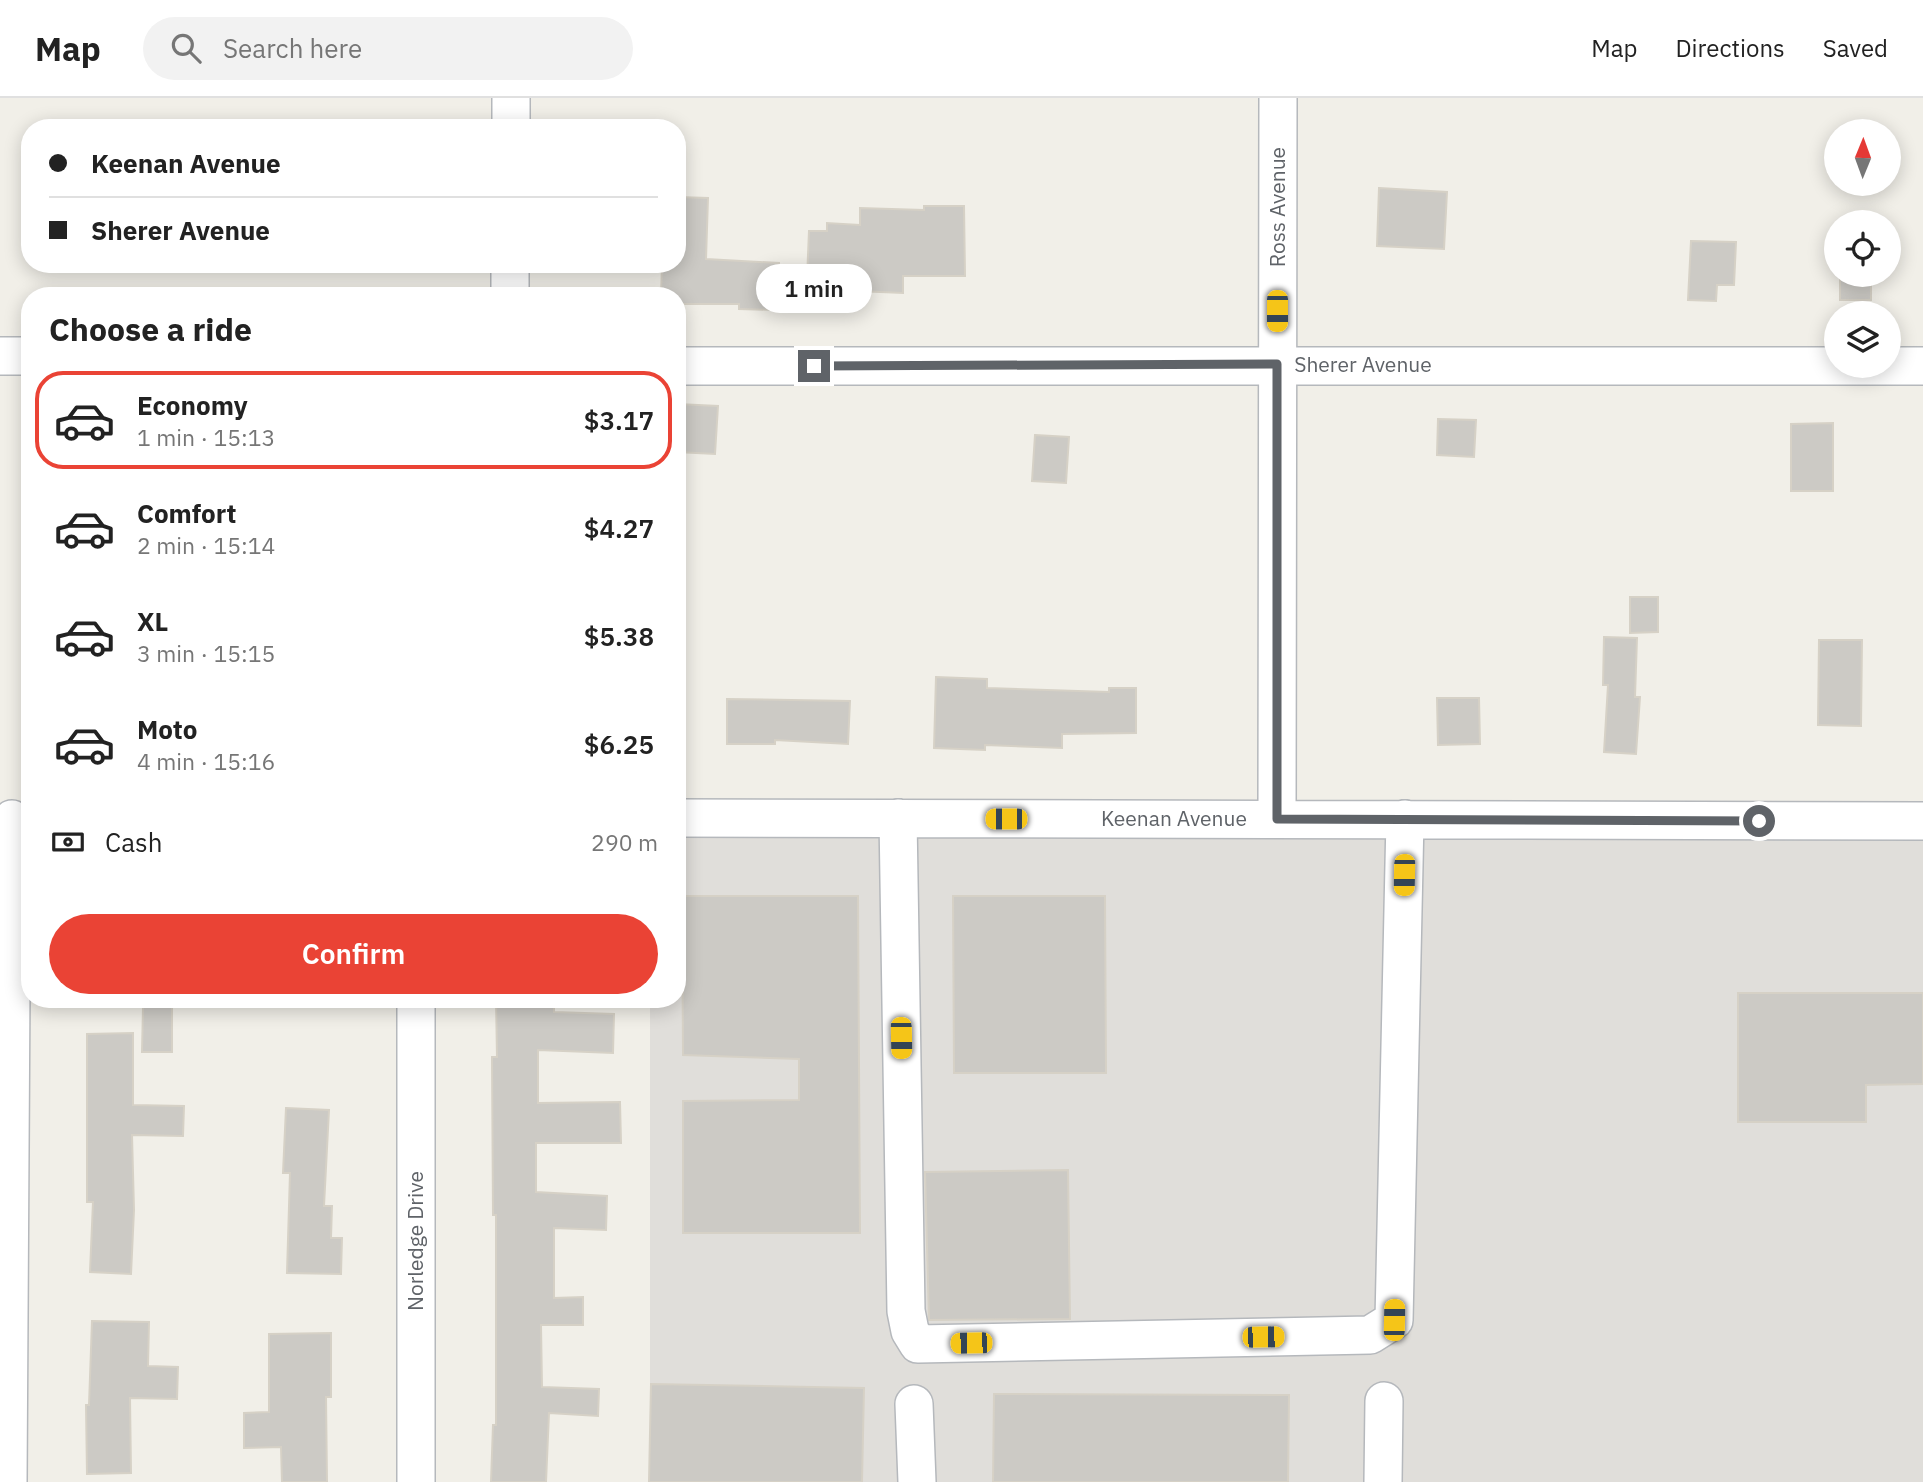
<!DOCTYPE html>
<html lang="en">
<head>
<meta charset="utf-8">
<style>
	body { margin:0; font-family:"IBM Plex Sans",sans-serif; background:#f2f2f2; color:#222; height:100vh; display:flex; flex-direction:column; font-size:26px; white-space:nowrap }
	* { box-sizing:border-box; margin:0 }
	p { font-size:23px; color:#767676 }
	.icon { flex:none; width:38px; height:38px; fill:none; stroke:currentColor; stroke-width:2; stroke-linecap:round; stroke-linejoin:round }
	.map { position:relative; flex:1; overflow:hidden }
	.details { position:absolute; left:21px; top:189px; width:665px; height:721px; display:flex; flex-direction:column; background:#fff; border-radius:28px; box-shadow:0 4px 18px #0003 }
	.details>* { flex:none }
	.banner { position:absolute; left:21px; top:21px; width:665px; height:154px; border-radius:28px; box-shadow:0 4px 18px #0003; display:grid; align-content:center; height:154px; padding:0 28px; background:#fff }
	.needle { width:46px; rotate:1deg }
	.fabs { position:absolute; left:1824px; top:21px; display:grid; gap:14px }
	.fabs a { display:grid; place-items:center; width:77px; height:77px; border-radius:50%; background:#fff; box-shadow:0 4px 18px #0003; font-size:35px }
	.end { position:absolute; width:32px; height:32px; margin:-16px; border:9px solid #5f6368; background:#fff; box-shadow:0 0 0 4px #fff }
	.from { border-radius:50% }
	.bubble { position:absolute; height:49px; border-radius:24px; background:#fff; box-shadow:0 4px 18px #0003; font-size:23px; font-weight:600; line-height:49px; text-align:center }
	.car { position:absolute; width:21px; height:42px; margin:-21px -10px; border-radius:9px; box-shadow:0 0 5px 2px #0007; background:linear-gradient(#f5c518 24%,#345 0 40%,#f5c518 0 76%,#345 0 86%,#f5c518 0) }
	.banner b { display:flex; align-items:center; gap:24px; height:66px; font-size:26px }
	.banner b+b { border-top:2px solid #e0e0e0 }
	.banner i { width:18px; height:18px; background:#222 }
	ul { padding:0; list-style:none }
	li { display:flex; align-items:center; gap:21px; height:98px; margin:0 14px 10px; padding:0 14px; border:4px solid transparent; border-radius:28px }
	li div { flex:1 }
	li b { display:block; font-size:26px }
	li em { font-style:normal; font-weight:600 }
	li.on { border-color:#ea4335 }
	li>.icon { width:63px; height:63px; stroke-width:1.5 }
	h2 { padding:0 28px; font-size:32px; line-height:84px }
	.pay { display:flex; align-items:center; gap:18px; height:77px; padding:0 28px; font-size:26px }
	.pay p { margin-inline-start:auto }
	.primary-button { display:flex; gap:14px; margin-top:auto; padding:14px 28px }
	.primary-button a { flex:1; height:80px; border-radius:42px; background:#ea4335; color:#fff; font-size:28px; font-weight:600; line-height:80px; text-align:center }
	header { display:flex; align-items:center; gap:42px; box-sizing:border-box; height:98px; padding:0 35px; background:#fff; border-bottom:2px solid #e0e0e0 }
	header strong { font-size:33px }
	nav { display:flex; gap:38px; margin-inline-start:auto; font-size:24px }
	.search { width:490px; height:63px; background:#f2f2f2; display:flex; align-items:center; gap:18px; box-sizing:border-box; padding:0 24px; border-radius:38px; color:#767676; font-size:26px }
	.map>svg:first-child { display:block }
	.industrial { fill:#e0deda }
	.building { fill:#cccac5; stroke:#d6d1c6; stroke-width:2 }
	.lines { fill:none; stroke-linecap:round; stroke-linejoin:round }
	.minor-casing { stroke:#b5b8bc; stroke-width:40 }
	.minor { stroke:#fff; stroke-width:37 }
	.route { stroke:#5f6368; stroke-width:9 }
	.labels { text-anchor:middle; stroke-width:5; stroke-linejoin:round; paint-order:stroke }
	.street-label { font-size:21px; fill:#5f6368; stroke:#fff }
</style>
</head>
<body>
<header>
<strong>Map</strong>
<div class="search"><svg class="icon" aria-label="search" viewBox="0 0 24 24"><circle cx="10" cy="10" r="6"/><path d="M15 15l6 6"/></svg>Search here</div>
<nav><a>Map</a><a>Directions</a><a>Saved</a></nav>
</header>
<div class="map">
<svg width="1923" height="1384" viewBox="0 0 1923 1384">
	<rect width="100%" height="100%" fill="#f1efe8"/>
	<!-- industrial -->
	<path class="industrial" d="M 1923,734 L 1923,1384 L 650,1384 L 650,901 L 677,901 L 677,740 Z"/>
	<!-- building -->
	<path class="building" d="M 1379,90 L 1447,94 L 1444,151 L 1377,148 Z
		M 677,99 L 708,100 L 706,161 L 779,165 L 776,212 L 739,211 L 739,206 L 677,206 L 677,198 L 661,198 L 662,166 L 677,166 Z
		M 924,108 L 964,108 L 965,178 L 903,178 L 903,195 L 857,193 L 858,183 L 807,181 L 809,133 L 827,133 L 827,125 L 860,127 L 860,110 L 924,112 Z
		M 1691,143 L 1736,144 L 1734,187 L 1717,187 L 1716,203 L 1688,202 Z
		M 1840,177 L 1871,177 L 1871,202 L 1840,202 Z
		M 677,306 L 718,308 L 715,356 L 677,354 Z
		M 1438,321 L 1476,322 L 1474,359 L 1437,357 Z
		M 1833,325 L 1833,393 L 1791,393 L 1791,326 Z
		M 1035,337 L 1069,339 L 1066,385 L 1032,383 Z
		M 1630,499 L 1658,499 L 1658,534 L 1630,535 Z
		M 1604,539 L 1637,540 L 1635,599 L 1640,599 L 1636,656 L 1604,654 L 1608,587 L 1603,587 Z
		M 1819,542 L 1862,542 L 1861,628 L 1818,627 Z
		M 936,579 L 987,581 L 987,590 L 1109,594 L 1109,590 L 1136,590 L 1136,635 L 1062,636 L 1062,650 L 985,647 L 985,652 L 934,650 Z
		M 1437,600 L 1479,600 L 1480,646 L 1438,647 Z
		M 727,601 L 850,603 L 848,646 L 775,642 L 775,646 L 727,646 Z
		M 682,798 L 858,798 L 860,1135 L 683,1135 L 683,1003 L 799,1002 L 799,961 L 683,957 Z
		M 953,798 L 1105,798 L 1106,975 L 954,975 Z
		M 1738,895 L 1923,895 L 1923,986 L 1866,987 L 1866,1024 L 1738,1024 Z
		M 496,901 L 554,901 L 554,914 L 614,916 L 613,955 L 538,952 L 538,1005 L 620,1004 L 621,1045 L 536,1045 L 536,1094 L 607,1098 L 606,1132 L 554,1130 L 554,1200 L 583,1199 L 583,1227 L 541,1227 L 542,1289 L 599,1291 L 598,1318 L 549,1315 L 546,1384 L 491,1384 L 493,1327 L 496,1327 L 496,1117 L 493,1117 L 492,959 L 497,959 Z
		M 143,909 L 172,909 L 172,954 L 142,954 Z
		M 133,935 L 133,1007 L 184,1008 L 183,1038 L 132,1037 L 134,1112 L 131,1176 L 90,1174 L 93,1104 L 87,1104 L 87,936 Z
		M 286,1010 L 329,1012 L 324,1108 L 332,1108 L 331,1140 L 342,1140 L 341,1176 L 287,1175 L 290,1075 L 283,1075 Z
		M 1068,1072 L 1070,1221 L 929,1222 L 925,1074 Z
		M 92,1223 L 149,1224 L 148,1268 L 178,1269 L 177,1301 L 130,1300 L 131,1375 L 87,1376 L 86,1307 L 89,1307 Z
		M 331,1235 L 331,1299 L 326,1299 L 327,1384 L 282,1384 L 281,1349 L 244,1350 L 244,1315 L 269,1314 L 269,1236 Z
		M 651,1286 L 864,1290 L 862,1384 L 649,1384 Z
		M 994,1296 L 1289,1297 L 1288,1384 L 993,1384 Z"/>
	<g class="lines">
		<!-- minor casing -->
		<g class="minor-casing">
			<path id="minor" d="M 511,30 L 511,0
				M 510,198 L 510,166
				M 0,258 L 30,258
				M 677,268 L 1923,268
				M 677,720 L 1923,723
				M 898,720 L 906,1213 L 910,1233 L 918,1246 L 1370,1237 L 1394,1222 L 1405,721
				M 1277,721 L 1278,0
				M 914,1306 L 917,1384
				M 8,1384 L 12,721
				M 416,1384 L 416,901
				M 1383,1384 L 1384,1303"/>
		</g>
		<!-- minor -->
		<use href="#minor" class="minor"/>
	</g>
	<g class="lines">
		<!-- route -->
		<path class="route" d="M 814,268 L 1277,266 L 1277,721 L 1759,723"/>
	</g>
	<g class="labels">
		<!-- street labels -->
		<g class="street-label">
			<text transform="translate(1278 109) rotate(-90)" y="7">Ross Avenue</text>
			<text x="1363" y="274">Sherer Avenue</text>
			<text x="1174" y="728">Keenan Avenue</text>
			<text transform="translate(416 1143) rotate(-90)" y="7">Norledge Drive</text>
		</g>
	</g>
</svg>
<div class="fabs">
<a><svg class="needle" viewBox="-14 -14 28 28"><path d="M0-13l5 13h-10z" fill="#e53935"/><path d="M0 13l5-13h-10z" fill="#767676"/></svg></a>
<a><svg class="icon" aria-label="locate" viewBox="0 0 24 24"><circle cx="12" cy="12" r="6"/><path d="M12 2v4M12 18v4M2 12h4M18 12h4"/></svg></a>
<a><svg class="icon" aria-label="layers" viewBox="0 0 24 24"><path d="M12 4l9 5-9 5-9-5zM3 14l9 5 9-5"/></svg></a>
</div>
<i class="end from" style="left:1759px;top:723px"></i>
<i class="end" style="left:814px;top:268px"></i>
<div class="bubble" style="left:756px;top:166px;width:116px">1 min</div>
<i class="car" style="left:1277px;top:213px;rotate:180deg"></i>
<i class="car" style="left:1006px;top:721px;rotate:270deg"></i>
<i class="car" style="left:1404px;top:777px;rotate:181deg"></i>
<i class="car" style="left:901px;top:940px;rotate:179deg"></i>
<i class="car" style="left:1394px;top:1222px;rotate:1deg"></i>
<i class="car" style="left:1263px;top:1239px;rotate:89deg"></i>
<i class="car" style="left:971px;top:1245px;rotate:269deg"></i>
<div class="banner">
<b><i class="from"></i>Keenan Avenue</b>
<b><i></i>Sherer Avenue</b>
</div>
<section class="details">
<h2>Choose a ride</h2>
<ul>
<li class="on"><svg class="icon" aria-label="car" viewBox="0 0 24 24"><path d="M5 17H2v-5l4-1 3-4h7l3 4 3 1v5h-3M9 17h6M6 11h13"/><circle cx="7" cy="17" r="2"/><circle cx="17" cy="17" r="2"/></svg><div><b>Economy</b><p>1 min · 15:13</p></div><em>$3.17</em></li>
<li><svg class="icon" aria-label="car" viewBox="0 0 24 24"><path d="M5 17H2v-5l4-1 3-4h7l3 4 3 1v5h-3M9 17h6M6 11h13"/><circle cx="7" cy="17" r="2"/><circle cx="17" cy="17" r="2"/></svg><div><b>Comfort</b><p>2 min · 15:14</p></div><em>$4.27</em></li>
<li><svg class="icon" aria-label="car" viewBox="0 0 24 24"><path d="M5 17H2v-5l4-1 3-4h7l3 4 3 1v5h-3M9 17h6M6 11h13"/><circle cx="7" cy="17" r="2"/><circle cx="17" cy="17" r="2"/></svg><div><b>XL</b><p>3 min · 15:15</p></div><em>$5.38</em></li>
<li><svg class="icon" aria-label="car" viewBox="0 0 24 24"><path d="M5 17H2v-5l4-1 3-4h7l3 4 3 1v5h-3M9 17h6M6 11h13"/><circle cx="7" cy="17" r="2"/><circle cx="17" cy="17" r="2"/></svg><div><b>Moto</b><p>4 min · 15:16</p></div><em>$6.25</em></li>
</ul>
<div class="pay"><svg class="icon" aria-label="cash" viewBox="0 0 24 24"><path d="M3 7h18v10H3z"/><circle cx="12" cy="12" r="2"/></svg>Cash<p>290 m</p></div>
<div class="primary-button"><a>Confirm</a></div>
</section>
</div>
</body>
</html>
